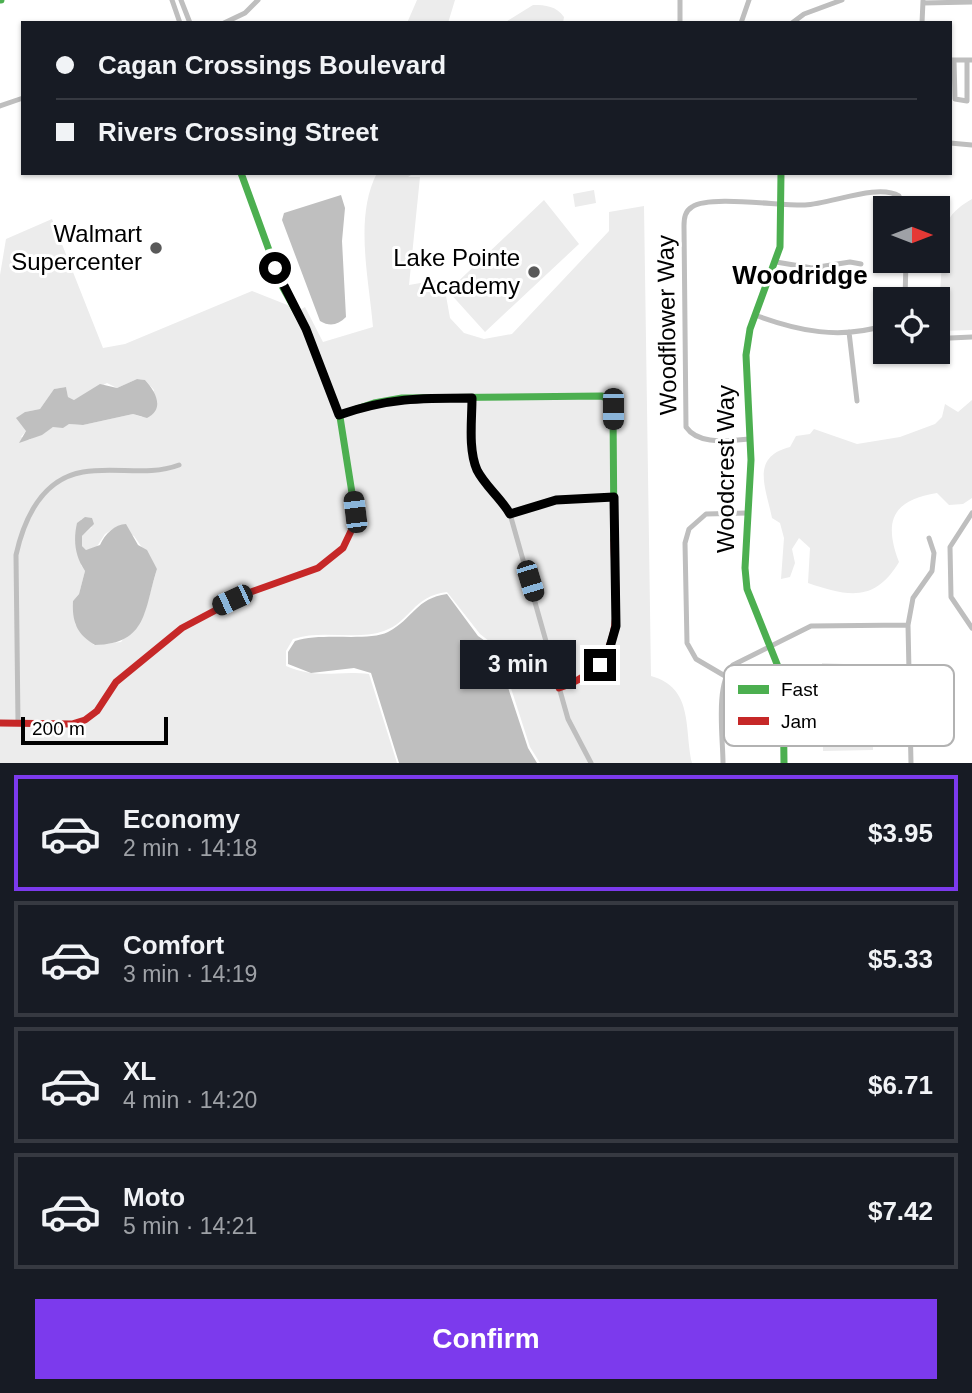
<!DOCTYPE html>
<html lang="en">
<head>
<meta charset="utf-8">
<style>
	body { margin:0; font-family:Arial,sans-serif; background:#242831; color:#f1f3f6; height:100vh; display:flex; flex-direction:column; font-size:26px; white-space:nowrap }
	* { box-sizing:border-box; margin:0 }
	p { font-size:23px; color:#9ea1a6 }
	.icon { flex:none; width:38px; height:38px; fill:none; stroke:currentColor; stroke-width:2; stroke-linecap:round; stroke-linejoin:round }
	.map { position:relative; height:763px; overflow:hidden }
	.sheet { display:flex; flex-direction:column; background:#171b24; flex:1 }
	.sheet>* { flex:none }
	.guide { position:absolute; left:21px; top:21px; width:931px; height:154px; border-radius:0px; box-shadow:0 2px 5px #0004; display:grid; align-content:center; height:154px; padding:0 35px; background:#171b24 }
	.needle { width:46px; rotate:90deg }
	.controls { position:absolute; left:873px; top:196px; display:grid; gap:14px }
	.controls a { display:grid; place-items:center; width:77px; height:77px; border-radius:0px; background:#171b24; box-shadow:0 2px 5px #0004; font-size:35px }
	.scale { position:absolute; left:21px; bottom:18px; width:147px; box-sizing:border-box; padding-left:7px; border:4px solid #000; border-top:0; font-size:19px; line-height:24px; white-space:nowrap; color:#000; -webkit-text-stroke:5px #fff; paint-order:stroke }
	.end { position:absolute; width:32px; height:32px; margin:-16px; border:9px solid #000; background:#fff; box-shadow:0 0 0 4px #fff }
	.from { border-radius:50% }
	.bubble { position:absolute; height:49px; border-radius:0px; background:#171b24; box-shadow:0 2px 5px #0004; font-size:23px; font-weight:700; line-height:49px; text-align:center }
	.car { position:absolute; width:21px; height:42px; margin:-21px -10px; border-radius:9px; box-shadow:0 0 5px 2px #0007; background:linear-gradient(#222 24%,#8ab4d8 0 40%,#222 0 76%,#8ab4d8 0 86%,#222 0) }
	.guide b { display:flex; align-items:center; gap:24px; height:66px; font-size:26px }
	.guide b+b { border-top:2px solid #363941 }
	.guide i { width:18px; height:18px; background:#f1f3f6 }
	ul { padding:12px 0 0; list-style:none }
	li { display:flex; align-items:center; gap:21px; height:116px; margin:0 14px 10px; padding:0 21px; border:4px solid #363941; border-radius:0px }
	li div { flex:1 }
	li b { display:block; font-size:26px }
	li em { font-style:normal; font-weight:700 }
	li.selected { border-color:#7c3aed }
	li>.icon { width:63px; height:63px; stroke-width:1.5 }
	.button { display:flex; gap:14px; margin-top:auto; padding:14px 35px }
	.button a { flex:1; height:80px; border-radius:0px; background:#7c3aed; color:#fff; font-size:28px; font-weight:700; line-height:80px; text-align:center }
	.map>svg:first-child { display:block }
	.green { fill:#ececec; fill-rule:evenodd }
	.water { fill:#bfbfbf }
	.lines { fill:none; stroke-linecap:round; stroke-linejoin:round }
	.street { stroke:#bebebe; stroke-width:5 }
	.fast { stroke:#4caf50; stroke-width:7 }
	.jam { stroke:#c62828; stroke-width:7 }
	.route { stroke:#000; stroke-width:9 }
	.poi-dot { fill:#595959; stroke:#fff; stroke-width:2.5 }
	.labels { text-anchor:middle; stroke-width:6; stroke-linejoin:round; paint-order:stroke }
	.poi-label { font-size:24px; fill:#000; stroke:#fff; text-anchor:end }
	.street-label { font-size:24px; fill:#000; stroke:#fff }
	.neighbourhood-label { font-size:26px; font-weight:bold; fill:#000; stroke:#fff }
	.key { fill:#fff; stroke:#b2b2b2; stroke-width:2 }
	.key-label { font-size:19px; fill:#000 }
</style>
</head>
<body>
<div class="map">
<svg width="972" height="763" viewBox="0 0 972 763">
	<rect width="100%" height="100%" fill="#fff"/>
	<!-- green -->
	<path class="green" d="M 417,0 L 455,0 L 448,23 L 407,23 Z
		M 533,5 C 546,5 556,6 564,17 L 563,23 L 504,23 Z
		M 377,173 L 414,173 L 408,177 L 420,177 L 409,285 L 443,279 L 450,318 L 464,333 L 484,339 L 512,334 L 609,231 L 609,212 L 644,206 L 651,676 C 694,688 684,728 692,763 L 540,763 L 530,747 L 498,648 L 480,634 L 447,592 C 413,596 410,622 384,631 C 355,641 323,629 293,639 L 286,651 L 286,666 C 320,680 335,670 369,674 L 397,763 L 0,763 L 0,275 L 6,239 L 52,219 L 103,348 L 125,344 L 252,291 L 300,310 L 305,307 L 323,342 L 373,327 C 369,279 354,217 377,173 ZM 137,379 L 145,380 L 154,390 L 142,417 L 133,414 L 83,425 L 69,424 L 53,427 L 29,440 L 21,437 L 26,431 L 25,412 L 40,409 L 54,389 L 66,387 L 68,397 L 74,400 L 107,383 L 117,388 ZM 81,519 L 92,527 L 82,536 L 82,546 L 86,550 L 96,548 L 105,534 L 116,527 L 134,536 L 157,569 L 144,614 L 121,642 L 94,645 L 75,624 L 73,601 L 79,594 L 85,571 L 81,565 Z
		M 594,190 L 596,203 L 575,207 L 573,194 Z
		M 972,199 L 972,330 L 941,331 C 937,318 943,234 948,221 C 953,211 963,204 972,199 Z
		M 544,200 L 579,244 L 485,332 L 448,291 Z
		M 972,400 L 972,498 L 963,504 L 949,505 L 937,493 C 893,500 883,520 899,562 C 875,602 849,597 808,583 L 810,548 L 799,538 L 792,549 L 795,563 L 790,577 L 781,579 L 784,538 L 780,523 L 772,518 C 766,488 750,457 790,447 L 796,436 L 810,434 L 814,429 L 857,444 L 900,437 L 935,424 L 942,417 L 945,404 L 958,412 Z
		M 822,663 L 867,665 L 873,671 L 873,750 L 823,751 ZM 834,667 L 867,682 L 864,744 L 829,745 C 824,727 822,680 834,667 Z"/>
	<!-- water -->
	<path class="water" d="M 341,195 L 345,208 L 342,241 L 346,317 C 338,325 330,327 320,321 L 282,220 L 284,213 Z
		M 137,379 L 145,380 C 156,392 165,409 147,418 L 133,414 L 83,425 L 69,424 L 63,428 L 53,427 L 42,435 L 19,443 L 26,431 L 16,418 L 25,412 L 40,409 L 54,389 L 66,387 L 68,397 L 74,400 L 100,384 L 117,388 Z
		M 85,517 L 92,518 L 94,524 L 82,536 L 82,546 L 86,550 L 100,545 C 105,534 115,524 126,524 L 138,545 L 147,550 L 157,569 C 144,609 148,644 95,645 C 76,634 72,621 73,601 L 79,594 L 85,571 C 75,556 73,541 77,523 Z
		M 447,594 L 478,636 L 495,648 L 528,748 L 537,763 L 399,763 L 371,673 L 354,668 L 311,673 L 288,664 L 288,652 L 295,641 C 322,632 368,642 388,632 C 413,619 416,598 447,594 Z"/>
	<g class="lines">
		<!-- street -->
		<path class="street" d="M 172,0 L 180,23
			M 181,0 L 190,23
			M 680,0 L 680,23
			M 923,3 L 972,2
			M 224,23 L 245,13 L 258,0
			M 741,23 L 749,0
			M 792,23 L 804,14 L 842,0
			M 922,23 L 923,1
			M 950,60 L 972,60
			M 954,60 L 955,99 L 967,101 L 967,60
			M 0,106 L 23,98
			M 950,143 L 972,145
			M 776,262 L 812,268 L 850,262 L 861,264
			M 905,299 L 906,261
			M 755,315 C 798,331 840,340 886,325
			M 849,332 L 857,401
			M 950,338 L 972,337
			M 472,398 C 472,420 468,449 477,470 C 485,486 501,498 510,514 L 568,719 L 591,763
			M 750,439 C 730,440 699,446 686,427 L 684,226 C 684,218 685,211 692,207 C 709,195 780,206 805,205 C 831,204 878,183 899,196 L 905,208
			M 972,513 L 950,547 L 951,597 L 972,628
			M 510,514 L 556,500 L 614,497
			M 725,676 L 696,659 L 687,643 L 685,543 L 689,529 L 706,514 L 747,513
			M 18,723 L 16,555 C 24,519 42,479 83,472 C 116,466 147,477 179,465
			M 723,763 C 723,737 715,685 733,665 L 811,626 L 908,625
			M 911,763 L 908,625 L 913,598 L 932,571 L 934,553 L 929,538"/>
		<!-- fast -->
		<path class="fast" d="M 0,0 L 1,0
			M 241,173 L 282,286 L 306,329 L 340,417 L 355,512 L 352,529
			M 781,173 L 780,247 L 750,329 L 746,355 L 751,460 L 745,568 L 747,589 L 783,679 L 784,763
			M 339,415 L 374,403 L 402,398 L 602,396 L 610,400 L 613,409 L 614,540"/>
		<!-- jam -->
		<path class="jam" d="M 559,688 C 633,664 614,602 614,540
			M 0,723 L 72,724 L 85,720 L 97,711 L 116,682 L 182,628 L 248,593 L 318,568 L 343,548 L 352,529"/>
	</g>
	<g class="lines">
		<!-- route -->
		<path class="route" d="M 275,268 L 306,329 L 339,415 C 388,398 420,398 472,398 C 472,420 468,449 477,470 C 485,486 501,498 510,514 L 556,500 L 614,497 L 616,626 L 608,654 L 600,665"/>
	</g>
	<!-- markers -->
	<g class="poi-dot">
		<circle cx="156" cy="248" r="7"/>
		<circle cx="534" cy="272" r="7"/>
	</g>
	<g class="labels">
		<!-- poi labels -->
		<g class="poi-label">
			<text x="142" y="242">Walmart<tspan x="142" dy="28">Supercenter</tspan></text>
			<text x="520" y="266">Lake Pointe<tspan x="520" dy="28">Academy</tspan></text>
		</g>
		<!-- street labels -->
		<g class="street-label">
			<text transform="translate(667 325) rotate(-91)" y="8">Woodflower Way</text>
			<text transform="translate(726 469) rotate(-90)" y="8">Woodcrest Way</text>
		</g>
		<!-- neighbourhood labels -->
		<g class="neighbourhood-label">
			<text x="800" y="284">Woodridge</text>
		</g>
	</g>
	<!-- legend -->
	<rect x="724" y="665" width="230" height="81" rx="10" class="key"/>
	<rect x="738" y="685" width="31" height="9" fill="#4caf50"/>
	<rect x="738" y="717" width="31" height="8" fill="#c62828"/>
	<g class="key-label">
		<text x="781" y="696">Fast</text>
		<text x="781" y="728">Jam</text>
	</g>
</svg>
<div class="controls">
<a><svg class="needle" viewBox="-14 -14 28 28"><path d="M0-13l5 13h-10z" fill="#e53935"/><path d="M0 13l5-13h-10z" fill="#9ea1a6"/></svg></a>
<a><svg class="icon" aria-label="locate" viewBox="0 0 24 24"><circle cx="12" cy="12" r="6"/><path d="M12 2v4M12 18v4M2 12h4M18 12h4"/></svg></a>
</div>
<div class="scale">200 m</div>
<i class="end from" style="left:275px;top:268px"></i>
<i class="end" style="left:600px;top:665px"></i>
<div class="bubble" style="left:460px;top:640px;width:116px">3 min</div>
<i class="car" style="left:613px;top:409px;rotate:180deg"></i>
<i class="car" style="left:355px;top:512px;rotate:353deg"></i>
<i class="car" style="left:530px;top:581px;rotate:163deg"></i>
<i class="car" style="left:232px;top:600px;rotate:245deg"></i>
<div class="guide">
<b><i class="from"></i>Cagan Crossings Boulevard</b>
<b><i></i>Rivers Crossing Street</b>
</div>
</div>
<section class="sheet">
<ul>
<li class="selected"><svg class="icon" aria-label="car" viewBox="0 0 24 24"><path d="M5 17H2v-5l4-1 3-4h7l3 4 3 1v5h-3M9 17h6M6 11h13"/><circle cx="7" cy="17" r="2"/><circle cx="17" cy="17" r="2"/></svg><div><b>Economy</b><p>2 min · 14:18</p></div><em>$3.95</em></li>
<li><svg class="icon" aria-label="car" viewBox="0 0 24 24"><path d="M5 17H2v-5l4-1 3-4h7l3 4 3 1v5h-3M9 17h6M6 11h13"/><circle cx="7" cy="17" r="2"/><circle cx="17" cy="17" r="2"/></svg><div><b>Comfort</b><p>3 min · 14:19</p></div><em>$5.33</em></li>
<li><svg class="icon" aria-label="car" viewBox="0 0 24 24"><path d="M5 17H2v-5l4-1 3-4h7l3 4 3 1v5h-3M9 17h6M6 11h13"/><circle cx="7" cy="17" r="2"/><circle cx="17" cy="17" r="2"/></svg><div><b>XL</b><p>4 min · 14:20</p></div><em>$6.71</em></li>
<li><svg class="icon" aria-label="car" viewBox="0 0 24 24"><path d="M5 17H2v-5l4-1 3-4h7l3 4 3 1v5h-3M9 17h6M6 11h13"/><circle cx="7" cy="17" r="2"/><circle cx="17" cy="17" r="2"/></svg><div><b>Moto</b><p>5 min · 14:21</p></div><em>$7.42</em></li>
</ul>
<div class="button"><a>Confirm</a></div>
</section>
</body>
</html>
